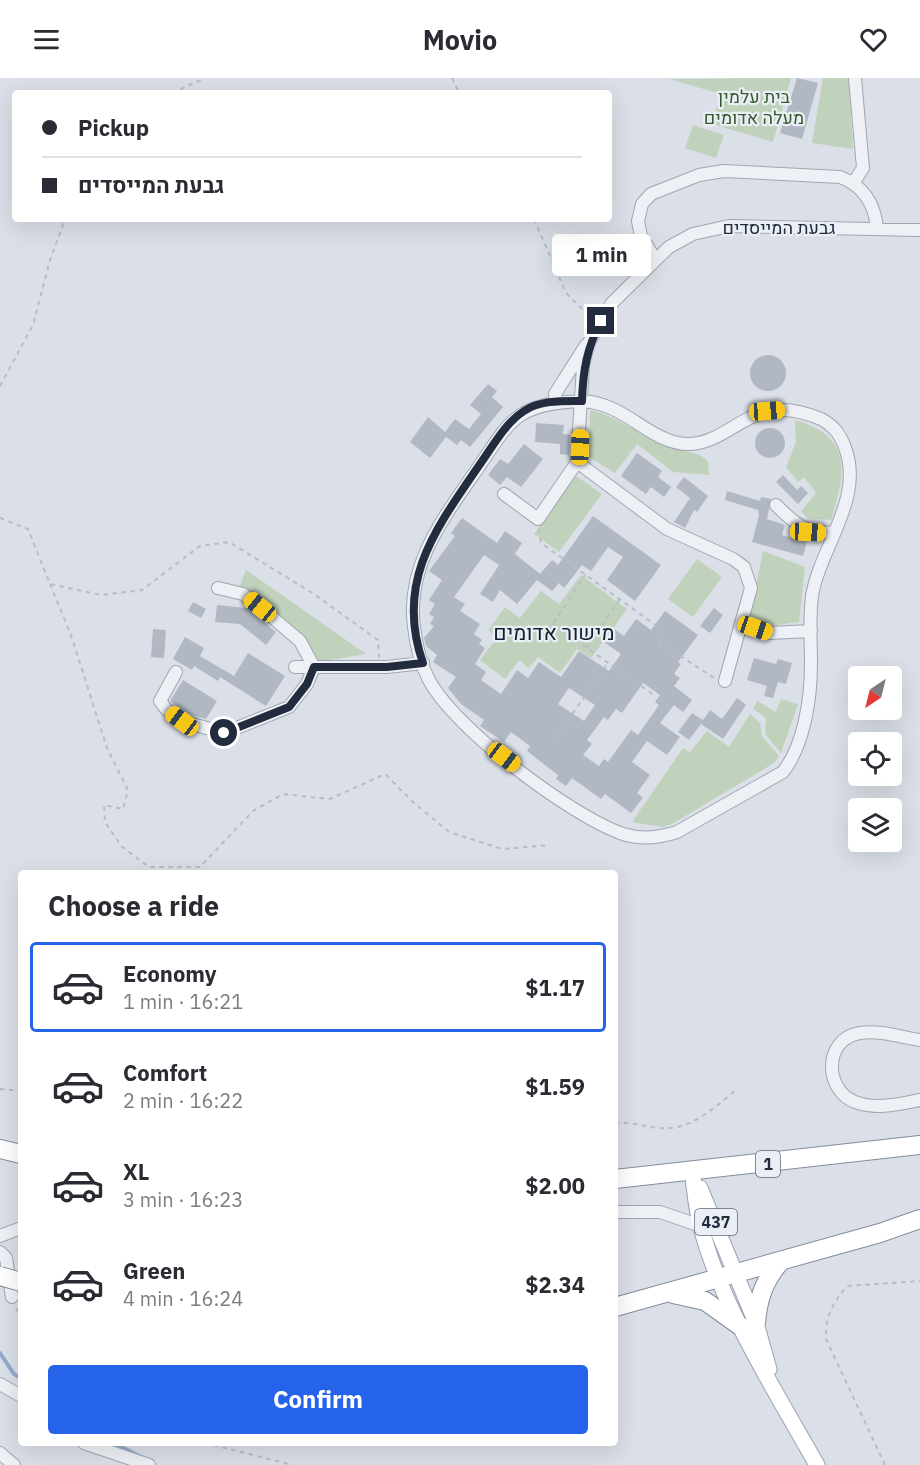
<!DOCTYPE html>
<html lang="en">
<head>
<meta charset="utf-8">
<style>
	body { margin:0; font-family:"IBM Plex Sans",Heebo,sans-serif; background:#f7f7f7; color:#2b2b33; height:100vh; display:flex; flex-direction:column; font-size:22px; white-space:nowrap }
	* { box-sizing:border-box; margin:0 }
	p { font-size:20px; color:#7c7c81 }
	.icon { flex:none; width:33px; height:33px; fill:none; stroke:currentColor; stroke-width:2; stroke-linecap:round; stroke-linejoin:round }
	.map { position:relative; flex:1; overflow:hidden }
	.side { position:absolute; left:18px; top:792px; width:600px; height:576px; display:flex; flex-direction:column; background:#fff; border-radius:6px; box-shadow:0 6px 24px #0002 }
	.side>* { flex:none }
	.hud { position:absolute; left:12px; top:12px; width:600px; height:132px; border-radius:6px; box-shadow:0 6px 24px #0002; display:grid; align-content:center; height:132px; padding:0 30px; background:#fff }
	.needle { width:39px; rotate:215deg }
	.buttons { position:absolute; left:848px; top:588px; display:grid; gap:12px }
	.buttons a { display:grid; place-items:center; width:54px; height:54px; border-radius:6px; background:#fff; box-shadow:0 6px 24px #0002; font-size:30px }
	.end { position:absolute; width:27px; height:27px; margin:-14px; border:8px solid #232c3e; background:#fff; box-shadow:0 0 0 3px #fff }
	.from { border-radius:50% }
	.bubble { position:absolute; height:42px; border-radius:6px; background:#fff; box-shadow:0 6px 24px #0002; font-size:20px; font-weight:700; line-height:42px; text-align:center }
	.car { position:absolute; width:18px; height:36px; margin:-18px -9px; border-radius:8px; box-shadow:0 0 4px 2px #0007; background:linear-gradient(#f5c518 24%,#345 0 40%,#f5c518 0 76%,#345 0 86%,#f5c518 0) }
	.hud b { display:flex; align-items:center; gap:21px; height:57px; font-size:22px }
	.hud b+b { border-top:2px solid #e1e1e2 }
	.hud i { width:15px; height:15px; background:#2b2b33 }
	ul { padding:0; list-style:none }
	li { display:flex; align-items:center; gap:18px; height:90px; margin:0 12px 9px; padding:0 18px; border:3px solid transparent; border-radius:6px }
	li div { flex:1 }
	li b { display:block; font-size:22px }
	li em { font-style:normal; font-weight:700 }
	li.current { border-color:#2563eb }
	li>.icon { width:54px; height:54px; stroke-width:1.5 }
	h2 { padding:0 30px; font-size:27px; line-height:72px }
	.primary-button { display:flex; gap:12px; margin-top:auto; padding:12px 30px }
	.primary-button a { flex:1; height:69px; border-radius:6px; background:#2563eb; color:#fff; font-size:24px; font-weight:700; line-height:69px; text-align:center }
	header { display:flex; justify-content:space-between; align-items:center; height:78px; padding:0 30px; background:#fff; font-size:27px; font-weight:700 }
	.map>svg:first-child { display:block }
	.green { fill:#c0d2bb }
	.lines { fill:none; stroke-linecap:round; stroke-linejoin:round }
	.stream { stroke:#91accb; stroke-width:4 }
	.building { fill:#b1b8c4; fill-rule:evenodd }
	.minor-casing { stroke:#a0a6b1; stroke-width:14 }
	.major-casing { stroke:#99a3b4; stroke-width:17 }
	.highway-casing { stroke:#818c9f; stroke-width:20 }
	.path { stroke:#b8bdc5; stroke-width:2; stroke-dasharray:4.5 4.5; stroke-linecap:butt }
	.minor { stroke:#edf0f5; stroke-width:12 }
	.major { stroke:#fff; stroke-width:15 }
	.highway { stroke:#fff; stroke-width:18 }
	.highway-bridge-casing { stroke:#818c9f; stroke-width:20; stroke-linecap:butt }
	.highway-bridge { stroke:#fff; stroke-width:18 }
	.route { stroke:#232c3e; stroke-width:8 }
	.labels { text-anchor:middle; stroke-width:4.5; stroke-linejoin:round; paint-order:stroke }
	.shield { fill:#eaeef5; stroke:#5f6675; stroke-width:1.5 }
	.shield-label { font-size:16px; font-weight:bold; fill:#232c3e }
	.park-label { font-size:18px; fill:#375b30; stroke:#eaeef5 }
	.street-label { font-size:18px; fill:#232c3e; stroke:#eaeef5 }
	.quarter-label { font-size:21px; fill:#161e2e; stroke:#eaeef5 }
</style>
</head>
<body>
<header><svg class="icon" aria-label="menu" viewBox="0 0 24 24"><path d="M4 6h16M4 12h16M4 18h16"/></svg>Movio<svg class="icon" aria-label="heart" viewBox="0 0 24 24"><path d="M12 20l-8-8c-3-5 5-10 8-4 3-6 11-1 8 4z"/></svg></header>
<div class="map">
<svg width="920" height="1387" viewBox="0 0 920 1387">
	<rect width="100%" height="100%" fill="#dbdfe7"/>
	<!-- green -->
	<path class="green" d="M 791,0 L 773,64 L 712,46 L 721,16 L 669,1 Z
		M 823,0 L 849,0 L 853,71 L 812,65 Z
		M 693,47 L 724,57 L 716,80 L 685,70 Z
		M 590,332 C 620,339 645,361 674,370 C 688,375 697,373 708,383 L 709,397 L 673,394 L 637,366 L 615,395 L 589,379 Z
		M 795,342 C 853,359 846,393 831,442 L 808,440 L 801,433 L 816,415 L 804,399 L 798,404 L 786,389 L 796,364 Z
		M 576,398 L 602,416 L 559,474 L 534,456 Z
		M 763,473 L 805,489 L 799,544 L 769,548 L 750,537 Z
		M 697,481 L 722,499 L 693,539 L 668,521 Z
		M 246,492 L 366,576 L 318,584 L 239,510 Z
		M 581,497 L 627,531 L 591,580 L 577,571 L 560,595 L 538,579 L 529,590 L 519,582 L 505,601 L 480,582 L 497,560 L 488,552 L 505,529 L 520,540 L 541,513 L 559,526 Z
		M 781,621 L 798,626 L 781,675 L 765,656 L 766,640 L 753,631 L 757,623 L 776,634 Z
		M 750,636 L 760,645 L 762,658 L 779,678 L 774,685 L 672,746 L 662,749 L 632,744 L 683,670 L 690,674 L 707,653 L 729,669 Z"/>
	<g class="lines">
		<!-- stream -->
		<path class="stream" d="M 0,1275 L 14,1296 L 21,1300
			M 114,1365 L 141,1379"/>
	</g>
	<!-- building -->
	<path class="building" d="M 797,0 L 818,5 L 802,61 L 780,55 Z
		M750 295a18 18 0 1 1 36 0a18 18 0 1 1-36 0Z
		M 488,306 L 497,313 L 492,319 L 503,329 L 470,369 L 461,362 L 457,367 L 446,359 L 430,380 L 410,364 L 428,339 L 445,354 L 455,341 L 469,351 L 481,336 L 470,327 Z
		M 536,345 L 564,347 L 563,356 L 570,357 L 569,377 L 560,376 L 560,366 L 535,364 Z
		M755 365a15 15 0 1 1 30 0a15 15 0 1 1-30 0Z
		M 524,366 L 543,381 L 521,409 L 507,399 L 500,407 L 488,397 L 500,381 L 508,386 Z
		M 637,375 L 662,393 L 658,399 L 671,409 L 664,419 L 651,409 L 646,416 L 621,398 Z
		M 783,397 L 797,412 L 801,408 L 808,415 L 798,426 L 776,404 Z
		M 684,399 L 708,418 L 697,434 L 694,432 L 685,450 L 674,444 L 690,420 L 676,409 Z
		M 727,413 L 760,423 L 761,419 L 771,421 L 767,441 L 785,447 L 782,457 L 807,464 L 803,478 L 752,464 L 759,437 L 758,432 L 725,422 Z
		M 593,438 L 661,487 L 635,523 L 607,502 L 623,479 L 608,469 L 591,493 L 582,487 L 564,510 L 559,505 L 552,513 L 537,502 L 517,526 L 500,512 L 493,524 L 480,516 L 499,487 L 484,477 L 454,519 L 465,526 L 460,533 L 480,546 L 474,556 L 482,562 L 479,566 L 485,570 L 475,586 L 486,594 L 481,602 L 501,616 L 517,592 L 528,600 L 539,584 L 561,599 L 579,573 L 609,593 L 621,576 L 604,564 L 614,551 L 624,558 L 636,541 L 651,552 L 665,533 L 698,557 L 678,584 L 681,586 L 674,596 L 680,600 L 674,608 L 692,622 L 683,634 L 674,627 L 660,645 L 680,659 L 667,677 L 647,663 L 632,684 L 650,697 L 637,715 L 643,720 L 631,735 L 605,716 L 601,721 L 572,700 L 566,708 L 556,701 L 558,697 L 527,673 L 530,668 L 511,654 L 504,664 L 480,648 L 484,642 L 461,626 L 448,610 L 456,599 L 433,584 L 437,577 L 426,568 L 424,560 L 434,548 L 430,546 L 434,539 L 429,536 L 435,526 L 429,522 L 442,502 L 429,493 L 455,458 L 451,455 L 462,440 L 497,465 L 505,453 L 522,465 L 515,476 L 540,496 L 552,482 L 558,487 ZM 643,605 L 660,617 L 655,624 L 659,627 L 638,657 L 631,652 L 608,684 L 604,681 L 599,688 L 583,677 L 592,666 L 587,662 L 604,639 L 608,642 L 616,631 L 622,635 ZM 569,610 L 595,627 L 584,643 L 558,626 Z
		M 193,524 L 206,531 L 201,540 L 188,533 Z
		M 217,527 L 247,530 L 276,554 L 266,567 L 240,546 L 215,544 Z
		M 714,530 L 723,537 L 710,555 L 700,548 Z
		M 153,551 L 166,552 L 164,580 L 151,579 Z
		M 185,559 L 204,570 L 200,578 L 234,598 L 248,575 L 285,598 L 266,628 L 220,599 L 218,603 L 194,588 L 192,592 L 173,581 Z
		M 754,580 L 776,586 L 778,581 L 792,585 L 786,606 L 778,604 L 773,620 L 764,618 L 767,608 L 747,602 Z
		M 183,602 L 217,623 L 206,641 L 191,637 L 170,623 Z
		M 737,620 L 746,627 L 723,661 L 701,646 L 689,662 L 678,654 L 692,635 L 703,642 L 710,632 L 722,641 Z"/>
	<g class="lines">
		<!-- minor casing -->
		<g class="minor-casing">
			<path id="minor" d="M 854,104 L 863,90 L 855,0
				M 655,181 L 641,158 L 638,143 L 642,126 L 651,116 L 699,97 L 724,93 L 840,99 C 864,108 875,126 877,151
				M 582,323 C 625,325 648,363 685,366 C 717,368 739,339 768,333 C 786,330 805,334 821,341 C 833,347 839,355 844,367 C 866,419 820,469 812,518 C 809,541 811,564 811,586 C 811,621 804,667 783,694 L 677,754 C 659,760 642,762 623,756 C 571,738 455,651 429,602 C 421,587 416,566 414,549 C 406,490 441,443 473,397 C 511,343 512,326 582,323 Z
				M 556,324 L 555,316 L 586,267
				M 577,384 L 667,451 L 733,481 L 744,489 L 751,510 L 725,603
				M 504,416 L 538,441 L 577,384 L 583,288 L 588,266 L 612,225 L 669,169 L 693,156 L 729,148 L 920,152
				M 776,427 C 798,449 803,453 834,455
				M 741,545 L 769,555 L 811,553
				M 295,589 L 387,589 L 423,585
				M 176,594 L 160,623 L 166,631 L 182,643 L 224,655 L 289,629 L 307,606 L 314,589 L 300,563 L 260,529 L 243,516 L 218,510
				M 920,962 C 901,959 879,952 860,955 C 823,961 824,1012 855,1024 C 876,1032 899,1026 920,1022
				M 615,1134 L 660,1134 L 701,1148
				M 0,1158 L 21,1150
				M 0,1174 L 6,1180 L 12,1219
				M 0,1306 L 21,1318
				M 84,1365 L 149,1387
				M 0,1375 L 14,1387"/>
		</g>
		<!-- major casing -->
		<g class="major-casing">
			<path id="major" d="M 692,1094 C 695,1112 696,1131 701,1149 C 722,1230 776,1314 817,1387
				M 700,1110 L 756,1245 L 769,1291"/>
		</g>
		<!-- highway casing -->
		<g class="highway-casing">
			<path id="highway" d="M 0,1071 L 21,1076
				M 615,1101 L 920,1067
				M 673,1216 L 705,1223 L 743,1250
				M 615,1229 L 880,1155 L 920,1141
				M 756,1245 C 758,1221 764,1202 781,1183"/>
		</g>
		<!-- path -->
		<path class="path" d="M 452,0 L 459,15
			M 172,15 L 205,0
			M 534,141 L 566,215 L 590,239
			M 0,308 L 33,247 L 50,182 L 65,141
			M 0,440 L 28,451 L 50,506 L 101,517 L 142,512 L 200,468 L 229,464 L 314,516 L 378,562 L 379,579
			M 539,451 L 541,465 L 657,548 L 659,564 L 714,600
			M 50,506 L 71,557 L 107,670 L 128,712 L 123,731 L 104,727 L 105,744 L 121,768 L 149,789 L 200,789 L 253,733 L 283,716 L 330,721 L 385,696 L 413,724 L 449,754 L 502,771 L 550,767
			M 553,546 L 654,617
			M 544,560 L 585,497
			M 587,570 L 620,521
			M 557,658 L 608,585
			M 0,1011 L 21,1013
			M 615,1045 C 634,1043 652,1052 671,1050 C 696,1048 720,1025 738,1010
			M 16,1230 L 21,1241
			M 205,1365 L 293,1387
			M 885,1387 L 826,1261 C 825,1238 833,1225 847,1208 L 920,1203"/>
		<!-- minor -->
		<use href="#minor" class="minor"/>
		<!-- major -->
		<use href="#major" class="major"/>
		<!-- highway -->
		<use href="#highway" class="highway"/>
		<!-- highway-bridge casing -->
		<g class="highway-bridge-casing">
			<path id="highway-bridge" d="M 0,1198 L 21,1204"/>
		</g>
		<!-- highway-bridge -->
		<use href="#highway-bridge" class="highway-bridge"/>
	</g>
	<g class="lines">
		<!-- route -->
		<path class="route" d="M 224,655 L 289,629 L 307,606 L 314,589 L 387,589 L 423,585 C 395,505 434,453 478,389 C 492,370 504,346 524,333 C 540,322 563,323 582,323 C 583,292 587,270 601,243"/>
	</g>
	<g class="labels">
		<!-- shield labels -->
		<g class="shield">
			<rect x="756" y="1073" width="24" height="26" rx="4.5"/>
			<rect x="695" y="1131" width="42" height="26" rx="4.5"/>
		</g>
		<g class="shield-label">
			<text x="768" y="1092">1</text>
			<text x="716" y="1150">437</text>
		</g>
		<!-- park labels -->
		<g class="park-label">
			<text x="754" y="25">בית עלמין<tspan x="754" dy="21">מעלה אדומים</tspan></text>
		</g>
		<!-- street labels -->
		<g class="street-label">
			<text x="779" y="156">גבעת המייסדים</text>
		</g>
		<!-- quarter labels -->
		<g class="quarter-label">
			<text x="554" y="562">מישור אדומים</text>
		</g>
	</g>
</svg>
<div class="buttons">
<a><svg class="needle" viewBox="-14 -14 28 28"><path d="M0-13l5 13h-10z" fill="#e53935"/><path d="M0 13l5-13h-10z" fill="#7c7c81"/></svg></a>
<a><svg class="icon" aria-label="locate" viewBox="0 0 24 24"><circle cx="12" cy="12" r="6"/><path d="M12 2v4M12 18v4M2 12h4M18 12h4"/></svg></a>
<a><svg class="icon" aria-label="layers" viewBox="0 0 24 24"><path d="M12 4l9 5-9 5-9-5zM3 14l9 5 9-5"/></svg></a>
</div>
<i class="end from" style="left:224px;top:655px"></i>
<i class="end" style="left:601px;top:243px"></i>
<div class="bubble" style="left:552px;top:156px;width:99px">1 min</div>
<i class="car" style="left:767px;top:333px;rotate:86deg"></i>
<i class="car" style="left:580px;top:369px;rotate:2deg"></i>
<i class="car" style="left:808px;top:454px;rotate:93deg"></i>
<i class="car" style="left:260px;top:529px;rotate:309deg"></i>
<i class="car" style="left:755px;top:550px;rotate:109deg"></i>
<i class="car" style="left:182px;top:643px;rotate:307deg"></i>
<i class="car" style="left:504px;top:679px;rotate:127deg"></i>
<div class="hud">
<b><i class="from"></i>Pickup</b>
<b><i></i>גבעת המייסדים</b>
</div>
<section class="side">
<h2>Choose a ride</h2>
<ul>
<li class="current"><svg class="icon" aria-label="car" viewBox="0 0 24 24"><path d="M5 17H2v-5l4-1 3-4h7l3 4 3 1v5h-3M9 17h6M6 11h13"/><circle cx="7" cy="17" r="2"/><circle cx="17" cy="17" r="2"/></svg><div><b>Economy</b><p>1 min · 16:21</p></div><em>$1.17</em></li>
<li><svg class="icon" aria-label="car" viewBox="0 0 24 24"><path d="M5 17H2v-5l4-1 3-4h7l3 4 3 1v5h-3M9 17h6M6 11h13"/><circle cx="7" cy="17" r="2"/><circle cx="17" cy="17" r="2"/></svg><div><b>Comfort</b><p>2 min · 16:22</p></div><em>$1.59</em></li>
<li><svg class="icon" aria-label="car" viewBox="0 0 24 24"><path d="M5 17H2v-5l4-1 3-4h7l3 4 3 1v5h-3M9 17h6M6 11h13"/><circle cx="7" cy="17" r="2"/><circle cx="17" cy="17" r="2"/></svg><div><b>XL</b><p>3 min · 16:23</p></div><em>$2.00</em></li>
<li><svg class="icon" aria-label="car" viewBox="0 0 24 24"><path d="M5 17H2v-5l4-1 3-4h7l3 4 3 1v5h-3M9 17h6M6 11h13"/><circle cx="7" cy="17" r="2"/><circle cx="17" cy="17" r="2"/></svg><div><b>Green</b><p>4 min · 16:24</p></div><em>$2.34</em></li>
</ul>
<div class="primary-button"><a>Confirm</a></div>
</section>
</div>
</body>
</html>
